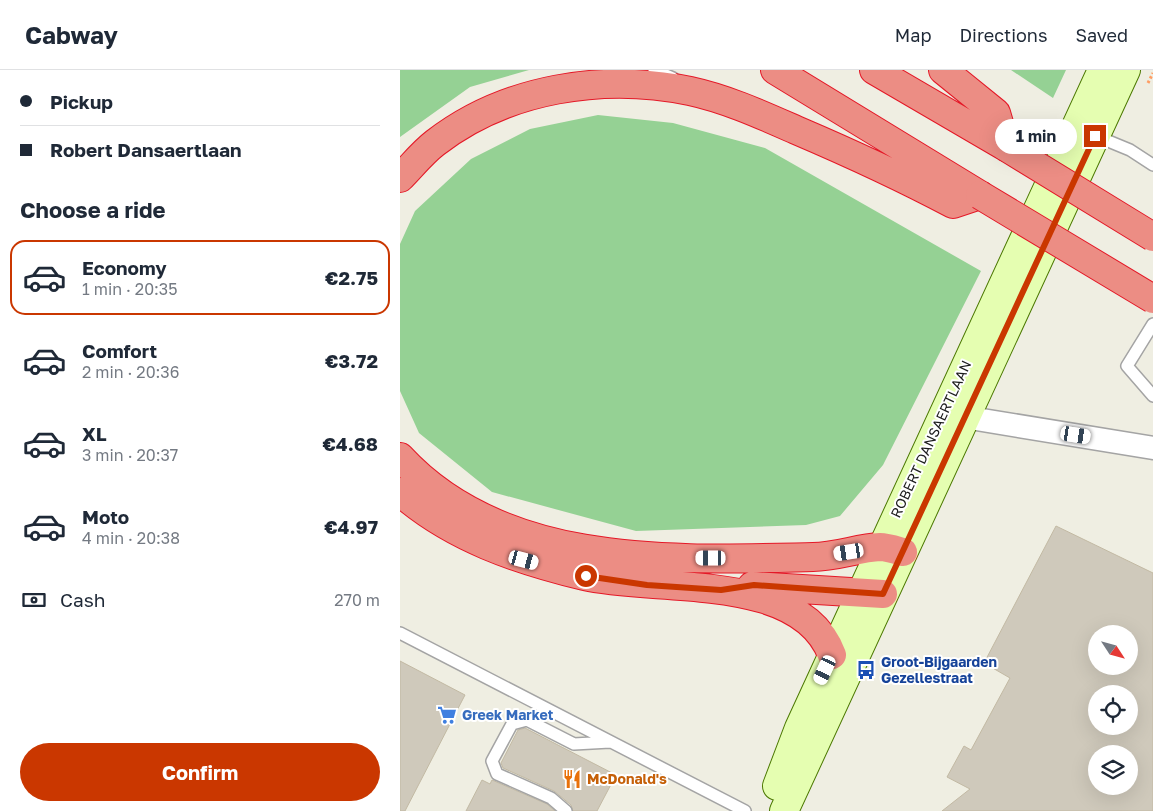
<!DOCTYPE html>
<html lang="en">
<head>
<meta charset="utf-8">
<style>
	body { margin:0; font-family:"Golos Text",sans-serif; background:#f6f6f7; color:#1f2937; height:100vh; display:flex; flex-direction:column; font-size:19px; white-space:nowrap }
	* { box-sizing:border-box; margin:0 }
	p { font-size:16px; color:#747a83 }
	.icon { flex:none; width:28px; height:28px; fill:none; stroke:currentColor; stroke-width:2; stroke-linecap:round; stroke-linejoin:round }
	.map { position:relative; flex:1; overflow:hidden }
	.panel { display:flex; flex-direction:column; background:#fff; width:400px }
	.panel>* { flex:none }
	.banner { display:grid; align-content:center; height:110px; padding:0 20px; background:#fff }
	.needle { width:32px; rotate:126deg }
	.fabs { position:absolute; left:688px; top:555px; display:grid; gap:10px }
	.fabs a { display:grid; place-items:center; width:50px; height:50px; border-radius:50%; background:#fff; box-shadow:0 5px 20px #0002; font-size:25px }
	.end { position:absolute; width:22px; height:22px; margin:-11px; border:6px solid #ca3700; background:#fff; box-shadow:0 0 0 2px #fff }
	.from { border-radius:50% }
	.bubble { position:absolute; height:35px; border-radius:18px; background:#fff; box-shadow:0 5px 20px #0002; font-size:16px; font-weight:700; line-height:35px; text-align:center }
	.car { position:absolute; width:15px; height:30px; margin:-15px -8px; border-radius:6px; box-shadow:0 0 4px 1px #0007; background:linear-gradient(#fff 24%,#345 0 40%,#fff 0 76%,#345 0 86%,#fff 0) }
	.banner b { display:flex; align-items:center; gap:18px; height:48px; font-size:19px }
	.banner b+b { border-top:1px solid #e0e1e3 }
	.banner i { width:12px; height:12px; background:#1f2937 }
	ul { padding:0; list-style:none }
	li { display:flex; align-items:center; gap:15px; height:75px; margin:0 10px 8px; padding:0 10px; border:2px solid transparent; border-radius:15px }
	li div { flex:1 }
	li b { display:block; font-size:19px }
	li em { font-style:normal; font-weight:700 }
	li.active { border-color:#ca3700 }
	li>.icon { width:45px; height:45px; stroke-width:1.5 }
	h2 { padding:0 20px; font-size:22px; line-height:60px }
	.pay { display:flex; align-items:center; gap:12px; height:55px; padding:0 20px; font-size:19px }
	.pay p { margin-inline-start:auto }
	.button { display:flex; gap:10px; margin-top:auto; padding:10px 20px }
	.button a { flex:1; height:58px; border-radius:30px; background:#ca3700; color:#fff; font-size:20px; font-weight:700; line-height:58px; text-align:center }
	header { display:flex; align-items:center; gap:30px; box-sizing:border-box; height:70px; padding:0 25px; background:#fff; border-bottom:1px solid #e0e1e3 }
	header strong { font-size:24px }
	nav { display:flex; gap:28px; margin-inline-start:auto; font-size:18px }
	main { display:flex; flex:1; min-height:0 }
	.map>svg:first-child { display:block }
	.forest { fill:#95d194 }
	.building { fill:#cfc9bb; stroke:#c2b9a3; fill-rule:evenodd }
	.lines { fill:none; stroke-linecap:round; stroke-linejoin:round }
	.lane-casing { stroke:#a4a4a4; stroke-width:14 }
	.street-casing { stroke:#a4a4a4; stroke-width:25 }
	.secondary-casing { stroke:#4b7800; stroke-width:30 }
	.highway-casing { stroke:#e41827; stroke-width:30 }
	.path { stroke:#ff9d63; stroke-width:3; stroke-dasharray:2.5 2.5; stroke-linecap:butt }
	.lane { stroke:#fff; stroke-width:11 }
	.street { stroke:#fff; stroke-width:22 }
	.secondary { stroke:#e5feb1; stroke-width:28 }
	.highway { stroke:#ec8d84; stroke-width:28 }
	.highway-bridge-casing { stroke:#e41827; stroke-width:30; stroke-linecap:butt }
	.highway-bridge { stroke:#ec8d84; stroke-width:28 }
	.route { stroke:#ca3700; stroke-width:6 }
	.labels { text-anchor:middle; stroke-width:4; stroke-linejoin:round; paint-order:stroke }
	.street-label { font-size:14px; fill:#1d1d1d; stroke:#fff }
	.transit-label { font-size:14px; font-weight:bold; fill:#164399; stroke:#fff; text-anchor:start }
	.shop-label { font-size:14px; font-weight:bold; fill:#366cbe; stroke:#fff; text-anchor:start }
	.food-label { font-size:14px; font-weight:bold; fill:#c56008; stroke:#fff; text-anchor:start }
</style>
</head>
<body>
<header>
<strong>Cabway</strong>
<nav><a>Map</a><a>Directions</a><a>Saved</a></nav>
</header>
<main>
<section class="panel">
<div class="banner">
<b><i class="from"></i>Pickup</b>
<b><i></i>Robert Dansaertlaan</b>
</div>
<h2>Choose a ride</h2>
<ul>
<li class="active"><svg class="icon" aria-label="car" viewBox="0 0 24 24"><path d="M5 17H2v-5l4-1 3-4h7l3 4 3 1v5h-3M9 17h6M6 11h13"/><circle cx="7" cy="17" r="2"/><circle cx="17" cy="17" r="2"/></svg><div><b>Economy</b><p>1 min · 20:35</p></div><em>€2.75</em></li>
<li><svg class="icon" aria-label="car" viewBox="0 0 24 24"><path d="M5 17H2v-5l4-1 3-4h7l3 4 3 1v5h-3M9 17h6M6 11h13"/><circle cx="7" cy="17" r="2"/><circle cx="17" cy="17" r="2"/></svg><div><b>Comfort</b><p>2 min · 20:36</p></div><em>€3.72</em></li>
<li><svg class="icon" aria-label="car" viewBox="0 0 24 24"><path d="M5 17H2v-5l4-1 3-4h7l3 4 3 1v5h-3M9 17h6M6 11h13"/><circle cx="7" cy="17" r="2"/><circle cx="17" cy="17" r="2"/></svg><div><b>XL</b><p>3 min · 20:37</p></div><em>€4.68</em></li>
<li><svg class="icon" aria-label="car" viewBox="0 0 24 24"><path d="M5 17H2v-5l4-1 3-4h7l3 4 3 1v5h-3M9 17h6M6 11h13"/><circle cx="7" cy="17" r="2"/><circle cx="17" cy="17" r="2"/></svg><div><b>Moto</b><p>4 min · 20:38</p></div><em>€4.97</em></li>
</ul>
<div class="pay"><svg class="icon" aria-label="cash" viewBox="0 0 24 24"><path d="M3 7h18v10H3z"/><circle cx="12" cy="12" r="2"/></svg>Cash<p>270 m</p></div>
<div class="button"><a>Confirm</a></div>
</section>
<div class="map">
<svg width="753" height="741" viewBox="0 0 753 741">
	<rect width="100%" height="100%" fill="#efeee2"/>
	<!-- forest -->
	<path class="forest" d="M 0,0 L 129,0 L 70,17 L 0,67 Z
		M 611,0 L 666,0 L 653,28 Z
		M 198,45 L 273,53 L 365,78 L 581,201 L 483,395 L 440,446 L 406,455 L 236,461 L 92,422 L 19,363 L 0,321 L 0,174 L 15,141 L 71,89 L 130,59 Z"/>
	<!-- building -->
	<path class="building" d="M 656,456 L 753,503 L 753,741 L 542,741 L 570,719 L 547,707 L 564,676 L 571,680 L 610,608 L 584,593 ZM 696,564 L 729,564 L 729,596 L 696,596 ZM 696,624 L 729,624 L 729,656 L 696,656 ZM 696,684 L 729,684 L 729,716 L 696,716 Z
		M 0,591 L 65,625 L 5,741 L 0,741 Z
		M 125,658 L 216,705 L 197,741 L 173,741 L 171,735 L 154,721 L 103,698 L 101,693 L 118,660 Z
		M 82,710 L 90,714 L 92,710 L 147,734 L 155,741 L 66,741 Z"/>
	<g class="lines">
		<!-- lane casing -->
		<g class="lane-casing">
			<path id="lane" d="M 254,0 L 273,8
				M 696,66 L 730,80 L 753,95
				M 753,254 L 727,296 L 753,326
				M 0,563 L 345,741
				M 166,741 L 151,728 L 97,704 L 92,691 L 112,654 L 127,650 L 174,674 L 210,672"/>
		</g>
		<!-- street casing -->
		<g class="street-casing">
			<path id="street" d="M 550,342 L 564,347 L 753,378"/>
		</g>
		<!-- secondary casing -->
		<g class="secondary-casing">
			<path id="secondary" d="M 377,716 L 399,658 L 702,0
				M 384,741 L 726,0"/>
		</g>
		<!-- highway casing -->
		<g class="highway-casing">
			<path id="highway" d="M 375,0 L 580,125
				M 474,0 L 606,77
				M 543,0 L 596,43 L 606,77
				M 0,108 C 11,97 22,83 35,73 C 106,18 203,3 290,21 C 327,29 362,45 396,60 C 450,83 502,107 553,134 L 580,125
				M 0,387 C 103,499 274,490 413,487 C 436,487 458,478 480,477 C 487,477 496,480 503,482
				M 0,422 C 52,468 118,490 184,506 C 256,523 401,501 432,585
				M 352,516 L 483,524"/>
		</g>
		<!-- path -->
		<path class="path" d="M 748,13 L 753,3"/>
		<!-- lane -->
		<use href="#lane" class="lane"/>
		<!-- street -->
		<use href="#street" class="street"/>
		<!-- secondary -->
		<use href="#secondary" class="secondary"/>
		<!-- highway -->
		<use href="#highway" class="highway"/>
		<!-- highway-bridge casing -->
		<g class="highway-bridge-casing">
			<path id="highway-bridge" d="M 606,77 L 753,167
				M 580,125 L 753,229"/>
		</g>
		<!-- highway-bridge -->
		<use href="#highway-bridge" class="highway-bridge"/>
	</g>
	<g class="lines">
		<!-- route -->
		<path class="route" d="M 186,506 L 247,515 L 321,520 L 354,515 L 483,524 L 695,66"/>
	</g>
	<!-- icons -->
	<defs>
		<g id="bus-bare" transform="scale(1.5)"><path d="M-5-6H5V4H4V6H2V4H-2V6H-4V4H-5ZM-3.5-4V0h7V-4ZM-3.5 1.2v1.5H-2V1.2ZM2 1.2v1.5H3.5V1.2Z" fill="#1a4fb4" stroke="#fff" stroke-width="2.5" paint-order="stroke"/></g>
		<g id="supermarket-bare" transform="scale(1.5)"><path d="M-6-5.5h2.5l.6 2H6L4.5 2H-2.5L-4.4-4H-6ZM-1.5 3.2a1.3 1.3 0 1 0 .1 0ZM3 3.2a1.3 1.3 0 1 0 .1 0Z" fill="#3f7fe0" stroke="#fff" stroke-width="2.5" paint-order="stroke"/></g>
		<g id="restaurant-bare" transform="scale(1.5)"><path d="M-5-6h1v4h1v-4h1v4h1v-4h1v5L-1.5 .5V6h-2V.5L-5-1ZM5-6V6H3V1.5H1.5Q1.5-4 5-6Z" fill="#e8710a" stroke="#fff" stroke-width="2.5" paint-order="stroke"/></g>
	</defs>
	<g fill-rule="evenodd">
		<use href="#bus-bare" x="466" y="600"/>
		<use href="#supermarket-bare" x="47" y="645"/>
		<use href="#restaurant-bare" x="172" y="709"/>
	</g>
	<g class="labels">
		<!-- street labels -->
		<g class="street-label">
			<text transform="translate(531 369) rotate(-65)" y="5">ROBERT DANSAERTLAAN</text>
		</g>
		<!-- transit labels -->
		<g class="transit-label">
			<text x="481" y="597">Groot-Bijgaarden<tspan x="481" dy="16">Gezellestraat</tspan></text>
		</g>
		<!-- shop labels -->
		<g class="shop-label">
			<text x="62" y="650">Greek Market</text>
		</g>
		<!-- food labels -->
		<g class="food-label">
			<text x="187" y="714">McDonald's</text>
		</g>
	</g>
</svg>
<div class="fabs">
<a><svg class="needle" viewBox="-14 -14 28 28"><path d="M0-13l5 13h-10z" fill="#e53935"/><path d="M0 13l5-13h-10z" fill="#747a83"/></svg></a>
<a><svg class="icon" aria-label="locate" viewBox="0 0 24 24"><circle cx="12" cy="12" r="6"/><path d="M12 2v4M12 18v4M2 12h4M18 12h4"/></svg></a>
<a><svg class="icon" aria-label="layers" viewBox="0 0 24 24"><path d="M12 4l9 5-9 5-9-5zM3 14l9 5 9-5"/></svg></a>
</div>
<i class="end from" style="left:186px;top:506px"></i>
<i class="end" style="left:695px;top:66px"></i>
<div class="bubble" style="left:595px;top:49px;width:82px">1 min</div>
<i class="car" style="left:676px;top:365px;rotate:99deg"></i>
<i class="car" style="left:449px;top:482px;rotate:261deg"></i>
<i class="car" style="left:311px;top:488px;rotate:270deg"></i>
<i class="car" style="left:124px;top:490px;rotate:105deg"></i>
<i class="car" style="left:425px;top:600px;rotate:205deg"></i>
</div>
</main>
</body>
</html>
